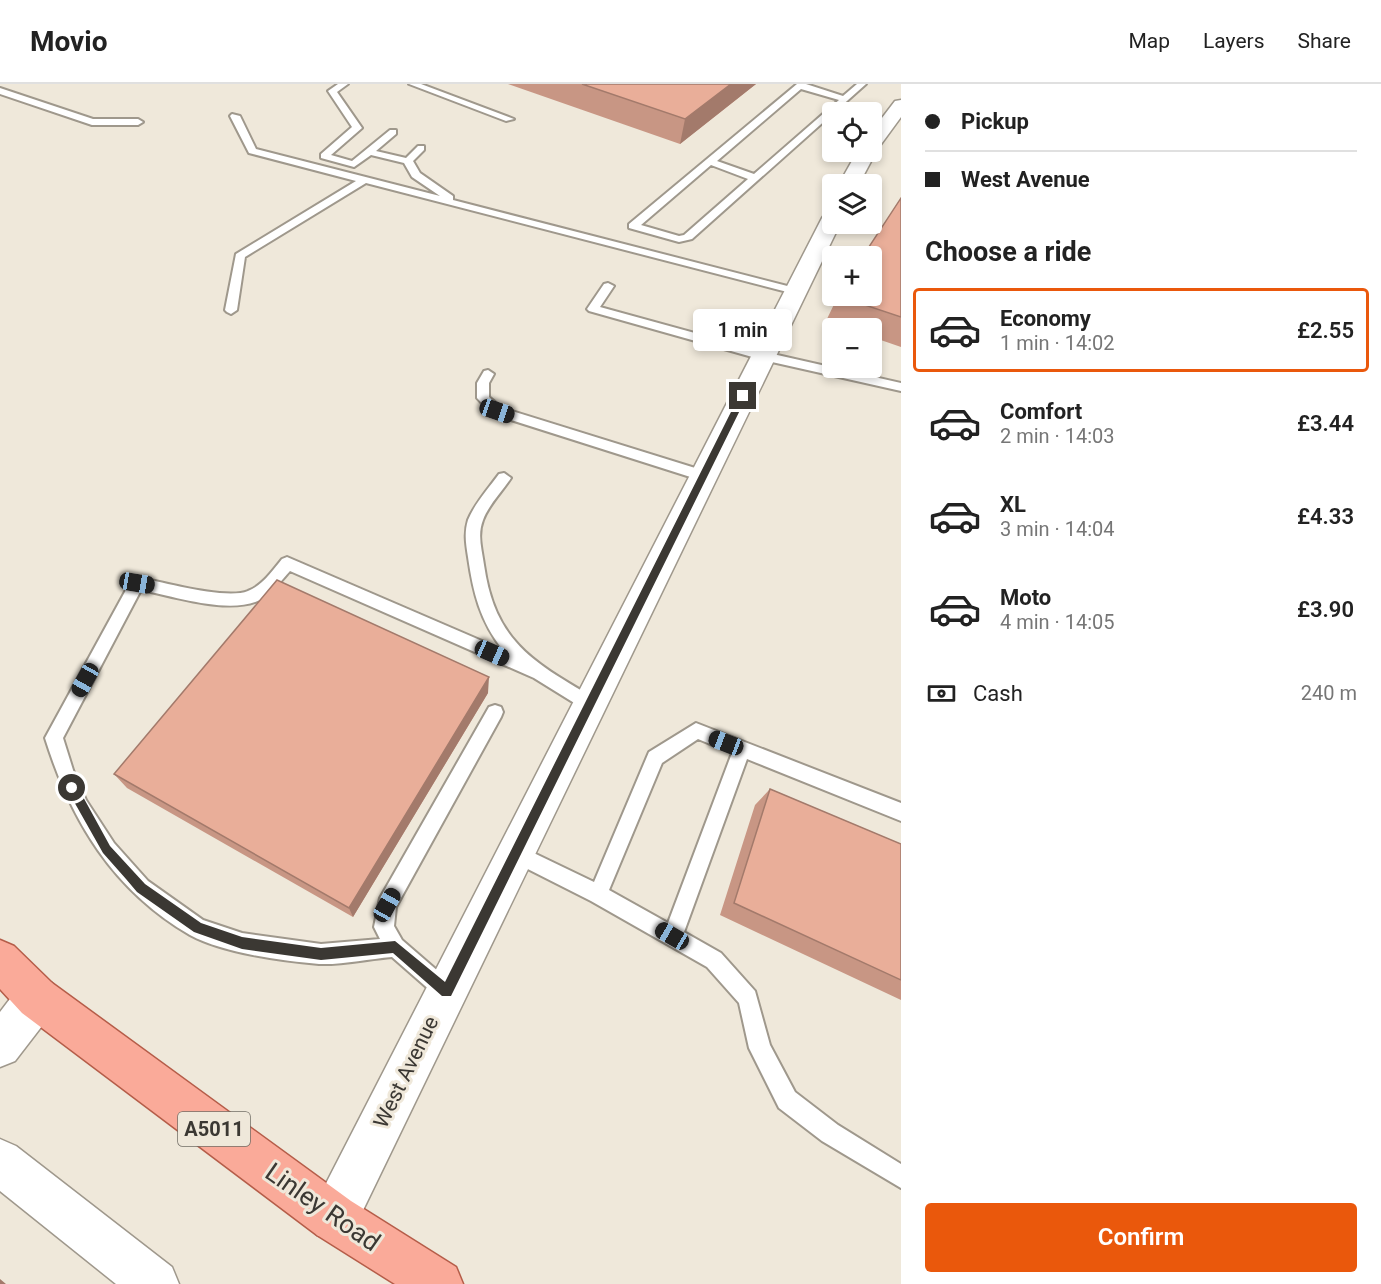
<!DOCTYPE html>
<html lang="en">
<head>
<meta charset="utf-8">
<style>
	body { margin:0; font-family:Roboto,sans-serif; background:#f6f6f6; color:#222; height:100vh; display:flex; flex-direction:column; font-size:22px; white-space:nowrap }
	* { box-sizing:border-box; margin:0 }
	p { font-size:20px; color:#767676 }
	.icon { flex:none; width:33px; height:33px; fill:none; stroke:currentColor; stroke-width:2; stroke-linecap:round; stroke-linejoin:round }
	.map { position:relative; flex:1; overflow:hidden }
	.details { display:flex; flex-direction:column; background:#fff; width:480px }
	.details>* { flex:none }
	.banner { display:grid; align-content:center; height:132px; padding:0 24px; background:#fff }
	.buttons { position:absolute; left:822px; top:18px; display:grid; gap:12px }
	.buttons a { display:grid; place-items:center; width:60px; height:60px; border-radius:6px; background:#fff; box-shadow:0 3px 9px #0003; font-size:30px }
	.end { position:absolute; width:27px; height:27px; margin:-14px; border:8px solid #3b3833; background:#fff; box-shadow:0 0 0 3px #fff }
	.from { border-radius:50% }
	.bubble { position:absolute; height:42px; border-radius:6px; background:#fff; box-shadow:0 3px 9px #0003; font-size:20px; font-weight:600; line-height:42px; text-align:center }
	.car { position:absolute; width:18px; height:36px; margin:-18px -9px; border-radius:8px; box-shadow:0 0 4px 2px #0007; background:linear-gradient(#222 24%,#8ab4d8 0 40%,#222 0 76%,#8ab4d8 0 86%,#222 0) }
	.banner b { display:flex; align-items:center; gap:21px; height:57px; font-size:22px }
	.banner b+b { border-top:2px solid #e0e0e0 }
	.banner i { width:15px; height:15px; background:#222 }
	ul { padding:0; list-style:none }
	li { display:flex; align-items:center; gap:18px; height:84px; margin:0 12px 9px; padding:0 12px; border:3px solid transparent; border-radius:6px }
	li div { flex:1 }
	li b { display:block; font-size:22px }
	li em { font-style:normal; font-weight:600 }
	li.on { border-color:#ea580c }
	li>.icon { width:54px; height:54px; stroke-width:1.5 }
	h2 { padding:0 24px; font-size:27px; line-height:72px }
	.pay { display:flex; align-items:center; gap:15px; height:66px; padding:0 24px; font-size:22px }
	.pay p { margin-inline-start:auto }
	.primary-button { display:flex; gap:12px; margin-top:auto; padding:12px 24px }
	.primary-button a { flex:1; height:69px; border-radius:6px; background:#ea580c; color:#fff; font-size:24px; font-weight:600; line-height:69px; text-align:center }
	header { display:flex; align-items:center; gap:36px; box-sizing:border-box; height:84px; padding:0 30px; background:#fff; border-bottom:2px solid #e0e0e0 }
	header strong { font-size:28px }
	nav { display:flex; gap:33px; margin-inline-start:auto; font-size:21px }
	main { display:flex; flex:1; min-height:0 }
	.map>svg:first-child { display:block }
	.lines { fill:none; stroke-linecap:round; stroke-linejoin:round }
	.service-casing { stroke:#9f988c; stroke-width:4 }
	.minor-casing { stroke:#9f988c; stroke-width:3 }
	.tertiary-casing { stroke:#9f988c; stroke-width:3 }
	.primary-casing { stroke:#b55d49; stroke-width:3 }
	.service { fill:#fff; fill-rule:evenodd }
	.minor { fill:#fff; fill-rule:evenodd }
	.tertiary { fill:#fff; fill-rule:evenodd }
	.primary { fill:#faaa99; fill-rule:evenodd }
	.wall { fill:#c89684 }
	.shaded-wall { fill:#a37a6b }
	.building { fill:#e9ae99; stroke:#a37a6b; stroke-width:1.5 }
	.route { fill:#3b3833 }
	.labels { text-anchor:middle; stroke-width:6; stroke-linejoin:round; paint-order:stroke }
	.shield { fill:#efe8da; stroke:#716d65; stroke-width:1.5 }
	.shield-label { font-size:20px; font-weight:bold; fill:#3b3833 }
	.street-label { font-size:21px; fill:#3b3833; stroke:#efe8da }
	.near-street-label { font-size:26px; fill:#3b3833; stroke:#efe8da }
</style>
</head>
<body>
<header>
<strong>Movio</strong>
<nav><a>Map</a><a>Layers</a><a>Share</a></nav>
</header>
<main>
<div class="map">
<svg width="901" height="1200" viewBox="0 0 901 1200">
	<rect width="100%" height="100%" fill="#efe8da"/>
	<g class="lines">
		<!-- service casing -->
		<g class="service-casing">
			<path id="service" d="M 338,0 L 348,0 L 337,8 L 362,44 L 331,71 L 352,77 L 390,46 L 396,46 L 396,50 L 376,67 L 406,74 L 418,62 L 424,62 L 424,66 L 413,77 L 420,89 L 453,112 L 453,116 L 799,205 L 801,207 L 795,210 L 366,99 L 245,173 L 237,226 L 231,230 L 227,228 L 225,226 L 236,170 L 356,97 L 249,69 L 230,32 L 232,30 L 240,32 L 256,65 L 440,112 L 412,93 L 404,79 L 371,71 L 354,83 L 321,74 L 321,70 L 352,43 L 328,7 Z
				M 409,0 L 421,0 L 514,35 L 506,37 Z
				M 797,0 L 806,0 L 843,12 L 857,0 L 866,0 L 692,155 L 679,158 L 629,144 L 629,140 ZM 801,5 L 839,16 L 754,90 L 717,77 ZM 711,81 L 748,95 L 684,151 L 679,152 L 641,141 Z
				M 0,4 L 93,35 L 138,35 L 143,38 L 138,41 L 92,41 L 0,10 Z
				M 608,199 L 614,202 L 600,223 L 764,268 L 901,299 L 901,307 L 763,276 L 589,227 L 587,225 L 604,200 Z
				M 488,286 L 494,290 L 489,299 L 489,313 L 502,324 L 708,388 L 710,392 L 703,397 L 492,330 L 477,314 L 477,299 L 484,287 Z
				M 504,389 L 511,394 C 502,408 489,420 483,436 C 477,451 482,466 484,481 C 495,558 533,578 596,615 L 598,620 L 596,625 L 590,627 L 584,625 L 534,594 L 290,487 C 281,497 272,509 260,516 C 229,531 173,512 141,506 L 63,654 L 73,686 L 86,716 L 114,759 L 148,797 L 203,836 L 242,849 L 321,860 L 380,855 L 374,843 L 380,814 L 489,623 L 495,621 L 501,623 L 503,628 L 501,633 L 396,823 L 394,842 L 402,856 L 454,901 L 457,908 L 454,915 L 447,918 L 440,915 L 392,873 C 368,875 342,881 319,880 C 282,877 223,869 190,851 C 113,806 71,737 45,654 L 132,495 L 137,493 C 162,498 226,516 248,507 C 262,502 273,486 282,475 L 287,473 L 503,566 C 480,537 473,508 468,473 C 466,460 464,449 468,436 C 475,419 488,405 499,390 Z
				M 696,639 L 901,719 L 901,737 L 747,675 L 684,848 L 721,869 L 755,907 L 770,961 L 795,1008 L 838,1041 L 901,1080 L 901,1104 L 822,1057 L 779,1024 L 749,964 L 739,919 L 707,883 L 591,817 L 508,775 L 506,769 L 508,763 L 515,760 L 594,798 L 649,668 ZM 698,655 L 732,669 L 668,839 L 609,806 L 662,679 Z"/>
		</g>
		<!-- minor casing -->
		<g class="minor-casing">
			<path id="minor" d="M 37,893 L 52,899 L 58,914 L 52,929 L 15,977 L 0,983 L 0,928 L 22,899 Z
				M 0,1055 L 16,1062 L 172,1183 L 179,1200 L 116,1200 L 0,1107 Z"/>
		</g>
		<!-- tertiary casing -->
		<g class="tertiary-casing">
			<path id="tertiary" d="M 901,16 L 901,33 L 879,63 L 873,64 L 876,68 L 859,100 L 839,100 L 857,68 L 872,68 L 872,47 L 895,17 Z
				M 832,128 L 832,140 L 840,140 L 351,1151 L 334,1157 L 317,1151 L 311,1134 L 317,1117 L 822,134 L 825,130 Z"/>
		</g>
		<!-- primary casing -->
		<g class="primary-casing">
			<path id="primary" d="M 0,856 L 14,862 L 52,899 L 351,1117 L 456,1183 L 463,1200 L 395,1200 L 317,1151 L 22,929 L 0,905 Z"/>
		</g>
		<!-- service -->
		<use href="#service" class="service"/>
		<!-- minor -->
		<use href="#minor" class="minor"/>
		<!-- tertiary -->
		<use href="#tertiary" class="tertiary"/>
		<!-- primary -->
		<use href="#primary" class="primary"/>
	</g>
	<!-- wall -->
	<path class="wall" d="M 508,0 L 756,0 L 680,60 Z
		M 901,114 L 901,263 L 872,253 L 872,244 L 847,244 L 826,237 L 838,212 Z
		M 488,609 L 353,833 L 127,704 L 114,690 Z
		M 770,705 L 901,760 L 901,916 L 720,831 L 755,721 Z"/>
	<!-- shaded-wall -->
	<path class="shaded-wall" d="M 731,0 L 756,0 L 680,60 L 685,35 Z
		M 489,593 L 488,609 L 353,833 L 349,824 Z
		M 0,1195 L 6,1200 L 0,1200 Z"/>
	<!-- building -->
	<path class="building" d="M 582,0 L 731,0 L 685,35 Z
		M 901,114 L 901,233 L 838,212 L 872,212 L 872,172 L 863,172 Z
		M 277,496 L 489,593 L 349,824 L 114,690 Z
		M 770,705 L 901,760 L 901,896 L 734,819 Z"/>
	<!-- route -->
	<path class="route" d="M 743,309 L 747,312 L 451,912 L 442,912 L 393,869 L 321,876 L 242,865 L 194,848 L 137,808 L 126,795 L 103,769 L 68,707 L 68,700 L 76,700 L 110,762 L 145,800 L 201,839 L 242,853 L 321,864 L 395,857 L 445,898 L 739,312 Z"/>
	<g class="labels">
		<!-- shield labels -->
		<rect class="shield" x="178" y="1028" width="72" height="34" rx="4.5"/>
		<g class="shield-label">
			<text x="214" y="1052">A5011</text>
		</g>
		<!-- street labels -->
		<g class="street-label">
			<text transform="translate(406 988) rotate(-64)" y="7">West Avenue</text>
		</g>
		<!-- near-street labels -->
		<g class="near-street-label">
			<text transform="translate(323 1123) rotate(35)" y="9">Linley Road</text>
		</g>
	</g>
</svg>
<div class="buttons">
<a><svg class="icon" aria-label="locate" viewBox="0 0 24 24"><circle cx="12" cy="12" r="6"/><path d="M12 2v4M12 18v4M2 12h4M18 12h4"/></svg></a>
<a><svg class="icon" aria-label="layers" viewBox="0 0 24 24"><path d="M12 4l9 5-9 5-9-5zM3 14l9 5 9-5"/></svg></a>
<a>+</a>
<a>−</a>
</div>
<i class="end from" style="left:72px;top:704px"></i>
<i class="end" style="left:743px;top:312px"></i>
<div class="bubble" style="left:693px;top:225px;width:99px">1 min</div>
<i class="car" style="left:497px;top:327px;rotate:109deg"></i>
<i class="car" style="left:137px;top:499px;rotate:100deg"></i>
<i class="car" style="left:492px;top:569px;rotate:114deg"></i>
<i class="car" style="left:85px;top:596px;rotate:209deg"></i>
<i class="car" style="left:726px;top:659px;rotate:291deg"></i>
<i class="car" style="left:387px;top:821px;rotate:29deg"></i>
<i class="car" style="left:672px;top:852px;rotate:300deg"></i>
</div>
<section class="details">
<div class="banner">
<b><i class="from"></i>Pickup</b>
<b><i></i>West Avenue</b>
</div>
<h2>Choose a ride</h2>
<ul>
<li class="on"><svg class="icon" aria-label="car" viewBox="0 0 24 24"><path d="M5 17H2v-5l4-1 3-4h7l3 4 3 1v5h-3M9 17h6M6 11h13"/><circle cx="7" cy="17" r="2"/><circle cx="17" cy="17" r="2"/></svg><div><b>Economy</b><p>1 min · 14:02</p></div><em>£2.55</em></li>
<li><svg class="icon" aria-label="car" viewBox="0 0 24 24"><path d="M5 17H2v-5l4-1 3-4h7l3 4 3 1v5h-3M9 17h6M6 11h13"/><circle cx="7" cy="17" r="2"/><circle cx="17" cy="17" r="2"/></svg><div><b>Comfort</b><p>2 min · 14:03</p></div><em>£3.44</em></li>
<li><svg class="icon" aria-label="car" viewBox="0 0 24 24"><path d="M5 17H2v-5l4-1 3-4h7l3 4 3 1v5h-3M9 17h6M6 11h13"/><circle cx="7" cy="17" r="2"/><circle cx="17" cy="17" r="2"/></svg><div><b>XL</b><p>3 min · 14:04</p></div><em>£4.33</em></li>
<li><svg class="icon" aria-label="car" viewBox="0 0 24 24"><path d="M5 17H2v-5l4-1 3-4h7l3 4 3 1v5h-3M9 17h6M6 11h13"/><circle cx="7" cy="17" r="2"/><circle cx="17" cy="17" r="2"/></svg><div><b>Moto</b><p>4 min · 14:05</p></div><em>£3.90</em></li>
</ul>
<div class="pay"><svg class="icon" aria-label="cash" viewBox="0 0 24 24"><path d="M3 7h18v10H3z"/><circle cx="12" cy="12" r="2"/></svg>Cash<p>240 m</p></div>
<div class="primary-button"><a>Confirm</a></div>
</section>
</main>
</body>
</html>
